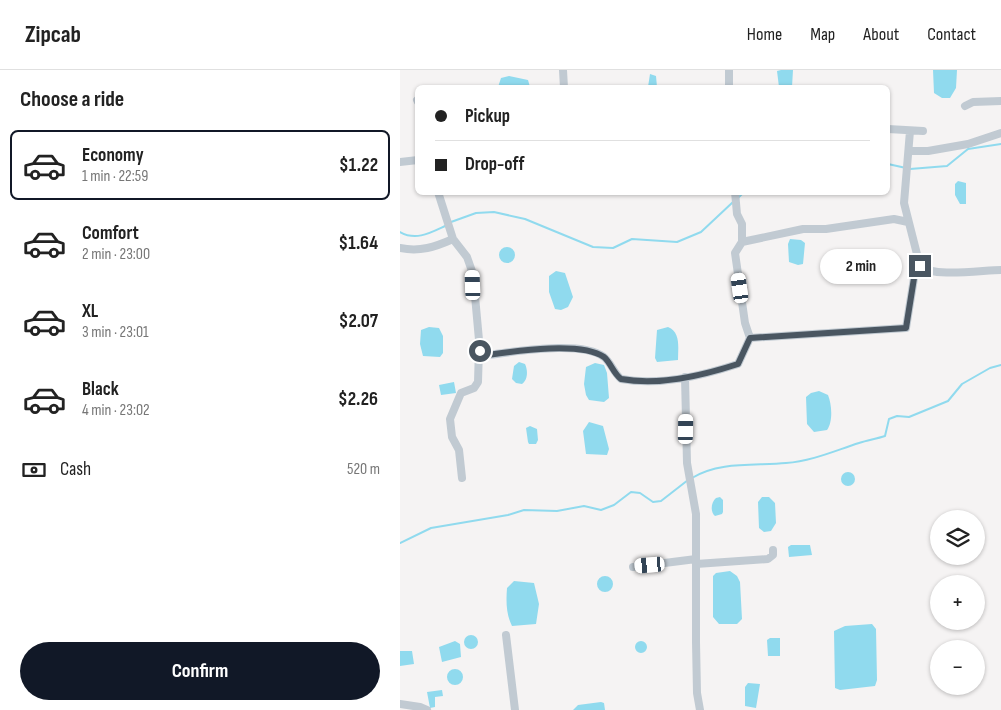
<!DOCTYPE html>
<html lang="en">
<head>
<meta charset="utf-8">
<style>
	body { margin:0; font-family:"Sofia Sans Condensed",sans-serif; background:#f6f6f6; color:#222; height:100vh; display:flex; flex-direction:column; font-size:19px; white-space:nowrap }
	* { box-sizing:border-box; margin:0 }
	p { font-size:16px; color:#767676 }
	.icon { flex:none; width:28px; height:28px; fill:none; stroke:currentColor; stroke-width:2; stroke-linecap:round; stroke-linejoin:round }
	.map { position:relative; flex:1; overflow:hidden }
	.panel { display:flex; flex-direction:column; background:#fff; width:400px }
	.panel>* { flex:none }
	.hud { position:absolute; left:15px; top:15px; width:475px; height:110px; border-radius:8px; box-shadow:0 1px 4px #0004; display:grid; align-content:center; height:110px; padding:0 20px; background:#fff }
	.controls { position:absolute; left:530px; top:440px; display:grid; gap:10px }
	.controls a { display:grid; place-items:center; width:55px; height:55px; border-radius:50%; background:#fff; box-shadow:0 1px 4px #0004; font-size:25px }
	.end { position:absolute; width:22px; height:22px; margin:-11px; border:6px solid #4a5661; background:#fff; box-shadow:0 0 0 2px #fff }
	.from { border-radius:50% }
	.bubble { position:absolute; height:35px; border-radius:18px; background:#fff; box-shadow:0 1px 4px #0004; font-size:16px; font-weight:700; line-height:35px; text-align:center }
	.car { position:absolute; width:15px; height:30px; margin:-15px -8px; border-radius:6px; box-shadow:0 0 4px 1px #0007; background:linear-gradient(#fff 24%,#345 0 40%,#fff 0 76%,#345 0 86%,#fff 0) }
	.hud b { display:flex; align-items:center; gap:18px; height:48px; font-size:19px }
	.hud b+b { border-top:1px solid #e0e0e0 }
	.hud i { width:12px; height:12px; background:#222 }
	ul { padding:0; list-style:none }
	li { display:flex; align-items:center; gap:15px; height:70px; margin:0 10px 8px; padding:0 10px; border:2px solid transparent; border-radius:8px }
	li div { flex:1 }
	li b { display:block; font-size:19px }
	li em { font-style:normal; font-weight:700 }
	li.selected { border-color:#111827 }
	li>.icon { width:45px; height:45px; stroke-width:1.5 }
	h2 { padding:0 20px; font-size:22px; line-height:60px }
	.pay { display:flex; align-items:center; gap:12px; height:55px; padding:0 20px; font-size:19px }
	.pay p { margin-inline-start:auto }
	.button { display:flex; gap:10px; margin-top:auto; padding:10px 20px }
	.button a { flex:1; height:58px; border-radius:30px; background:#111827; color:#fff; font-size:20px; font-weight:700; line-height:58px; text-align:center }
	header { display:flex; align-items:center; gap:30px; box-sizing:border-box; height:70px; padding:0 25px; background:#fff; border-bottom:1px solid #e0e0e0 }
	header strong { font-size:24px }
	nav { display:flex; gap:28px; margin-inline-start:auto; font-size:18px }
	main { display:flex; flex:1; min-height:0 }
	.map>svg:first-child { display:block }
	.water { fill:#90daee }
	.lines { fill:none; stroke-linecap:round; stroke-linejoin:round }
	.stream { stroke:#90daee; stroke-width:2 }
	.minor { stroke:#c1cad2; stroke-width:8 }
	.route { stroke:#4a5661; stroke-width:6 }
</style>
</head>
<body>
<header>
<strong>Zipcab</strong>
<nav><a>Home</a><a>Map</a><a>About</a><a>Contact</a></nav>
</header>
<main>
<section class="panel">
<h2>Choose a ride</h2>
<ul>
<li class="selected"><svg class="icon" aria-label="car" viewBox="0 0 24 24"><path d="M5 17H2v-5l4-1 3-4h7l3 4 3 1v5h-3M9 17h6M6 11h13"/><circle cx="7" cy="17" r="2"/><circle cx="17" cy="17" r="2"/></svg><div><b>Economy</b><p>1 min · 22:59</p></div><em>$1.22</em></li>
<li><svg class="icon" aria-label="car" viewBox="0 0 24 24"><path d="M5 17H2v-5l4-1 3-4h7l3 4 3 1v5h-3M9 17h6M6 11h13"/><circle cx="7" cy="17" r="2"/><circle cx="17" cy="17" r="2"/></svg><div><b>Comfort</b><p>2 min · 23:00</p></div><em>$1.64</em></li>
<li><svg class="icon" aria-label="car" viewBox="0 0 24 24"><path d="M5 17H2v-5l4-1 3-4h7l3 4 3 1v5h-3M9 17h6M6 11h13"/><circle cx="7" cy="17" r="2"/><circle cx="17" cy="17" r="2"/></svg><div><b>XL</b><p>3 min · 23:01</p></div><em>$2.07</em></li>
<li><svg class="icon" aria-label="car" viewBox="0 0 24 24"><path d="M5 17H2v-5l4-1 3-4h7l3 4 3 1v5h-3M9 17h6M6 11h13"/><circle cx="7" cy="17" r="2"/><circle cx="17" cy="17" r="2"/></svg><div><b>Black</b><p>4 min · 23:02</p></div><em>$2.26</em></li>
</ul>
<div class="pay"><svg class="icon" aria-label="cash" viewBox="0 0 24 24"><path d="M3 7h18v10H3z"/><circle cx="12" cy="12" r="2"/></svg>Cash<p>520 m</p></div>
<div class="button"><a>Confirm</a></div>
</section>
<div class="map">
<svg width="601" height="640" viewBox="0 0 601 640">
	<rect width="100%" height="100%" fill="#f5f3f3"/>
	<!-- water -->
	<path class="water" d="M 381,0 L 393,0 L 392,17 L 379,17 L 377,1 Z
		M 533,0 L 557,0 L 556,18 L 550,28 L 542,28 L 534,23 Z
		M 250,4 L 256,6 L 257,17 L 248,17 Z
		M 109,6 L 128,10 L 130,17 L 98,17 L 101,8 Z
		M 558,111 L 566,113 L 566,134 L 560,134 L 555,125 L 555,114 Z
		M 390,169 L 401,170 L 405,173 L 403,194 L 398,195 L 389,192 L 388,174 Z
		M99 185a8 8 0 1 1 16 0a8 8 0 1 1-16 0Z
		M 156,201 L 165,203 L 173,227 L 168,237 L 161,240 L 155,239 L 149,222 L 149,206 Z
		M 29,257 L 39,258 L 43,266 L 43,283 L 40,287 L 23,286 L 20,274 L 21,260 Z
		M 268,257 C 281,262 278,278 278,290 L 257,292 L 255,288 L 257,260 Z
		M 119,292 L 125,294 C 128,300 128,310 122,314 L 116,313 L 112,309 L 114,296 Z
		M 195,293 L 204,295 L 207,303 L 209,328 L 204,332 L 189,330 L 186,325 L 184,314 L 186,297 Z
		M 54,312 L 56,323 L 41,325 L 39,315 Z
		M 419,321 L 428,325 C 432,335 433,352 427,360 L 414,362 L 407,354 L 406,327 L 411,323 Z
		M 189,352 L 203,356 L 209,379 L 207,385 L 186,384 L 183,361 Z
		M 130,356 L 137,359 L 138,370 L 136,374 L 129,374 L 128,372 L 126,358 Z
		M441 409a7 7 0 1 1 14 0a7 7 0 1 1-14 0Z
		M 362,427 L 369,427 L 375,433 L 376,453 L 371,461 L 364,462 L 359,458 L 358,432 Z
		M 316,428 L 320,427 L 323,430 L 323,442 L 322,444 L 315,446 C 310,442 311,432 316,428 Z
		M 391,475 L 410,475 L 412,485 L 389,487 L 388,477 Z
		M 330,501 L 337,506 L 340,512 L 342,549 L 337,554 L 319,554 L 313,547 L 313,506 L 316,503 Z
		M197 514a8 8 0 1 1 16 0a8 8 0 1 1-16 0Z
		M 114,511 L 134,513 L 139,534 L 136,554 L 112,556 C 106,544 106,531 107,518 Z
		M 472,554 L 476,559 L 477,610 L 475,616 L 440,620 L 435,618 L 434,561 L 445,556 Z
		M64 572a7 7 0 1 1 14 0a7 7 0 1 1-14 0Z
		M 370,568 L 380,568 L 380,586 L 368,586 L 367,570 Z
		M 55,571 L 60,574 L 61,587 L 42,592 L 39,577 Z
		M235 577a6 6 0 1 1 12 0a6 6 0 1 1-12 0Z
		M 0,581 L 12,581 L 14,594 L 0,596 Z
		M47 607a8 8 0 1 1 16 0a8 8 0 1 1-16 0Z
		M 348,613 L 360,614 L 356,638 L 345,636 L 345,617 Z
		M 42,620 L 43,626 L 35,627 L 35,637 L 30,638 L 27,622 Z
		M 201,632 L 204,633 L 205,640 L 173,640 L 178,635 Z"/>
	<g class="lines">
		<!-- stream -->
		<path class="stream" d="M 488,94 L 506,98
			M 510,99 L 547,96 L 568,79 L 601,74
			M 338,128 L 344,122
			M 51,152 L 76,143 L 94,142 L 125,149 L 193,177 L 213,178 L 232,169 L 277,172 L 301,162 L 333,132
			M 0,162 C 16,171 30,163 45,156
			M 292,408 C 319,391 356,396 386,393 C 412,391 434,381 459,373 C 468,370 476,369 485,366 L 489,349 L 497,346 L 509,347 L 548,331 L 562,314 L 590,298 L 601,295
			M 0,473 L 31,458 L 108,445 L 124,440 L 157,441 L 184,436 L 201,440 L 214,435 L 231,422 L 240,423 L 253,432 L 261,431 L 288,410"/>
		<!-- minor -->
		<path class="minor" d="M 163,0 L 164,18
			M 329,18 L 329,0
			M 17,30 L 18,32
			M 565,36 L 573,32 L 601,31
			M 488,59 L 523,61
			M 510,61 L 504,133 L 520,196 C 533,208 583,200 601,200
			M 509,81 L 528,81 L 568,74 L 601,63
			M 0,92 L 18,90
			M 38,122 L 53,169 L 67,187 L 73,204 L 80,281 L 87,285 C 115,282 181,270 204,287 C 211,293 214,303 221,309 C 260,316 301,306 338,294 L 350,268 L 506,258 L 515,202 L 520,196
			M 335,122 L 337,144 L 342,154 L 342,172 L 335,183 L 345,253 L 350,268
			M 342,172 L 403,159 L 426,159 L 494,149 L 508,152
			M 0,178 C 20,182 35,177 53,169
			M 285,307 L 287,393 L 296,444 L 296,572 L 297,623 L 300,640
			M 62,408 L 59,380 L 52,367 L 50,349 L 61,323 L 74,318 L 78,312 L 79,278
			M 296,494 L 368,489 L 373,485 L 373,480
			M 233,497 L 296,489
			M 106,565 L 115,640
			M 0,634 L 20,637 L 27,640"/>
	</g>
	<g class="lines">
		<!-- route -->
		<path class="route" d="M 80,281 L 87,285 C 115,281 181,271 204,287 C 211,293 213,303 221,309 C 259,316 301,306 338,294 L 350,268 L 506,258 L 515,202 L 520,196"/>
	</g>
</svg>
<div class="controls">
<a><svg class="icon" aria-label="layers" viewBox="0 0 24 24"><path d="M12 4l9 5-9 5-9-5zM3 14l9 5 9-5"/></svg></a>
<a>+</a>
<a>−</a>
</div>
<i class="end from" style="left:80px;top:281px"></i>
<i class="end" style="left:520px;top:196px"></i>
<div class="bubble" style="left:420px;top:179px;width:82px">2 min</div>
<i class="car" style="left:73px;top:215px;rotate:358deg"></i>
<i class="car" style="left:340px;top:218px;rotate:352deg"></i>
<i class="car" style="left:286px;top:359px;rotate:1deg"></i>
<i class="car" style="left:250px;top:495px;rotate:265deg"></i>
<div class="hud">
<b><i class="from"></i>Pickup</b>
<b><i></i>Drop-off</b>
</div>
</div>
</main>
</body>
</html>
